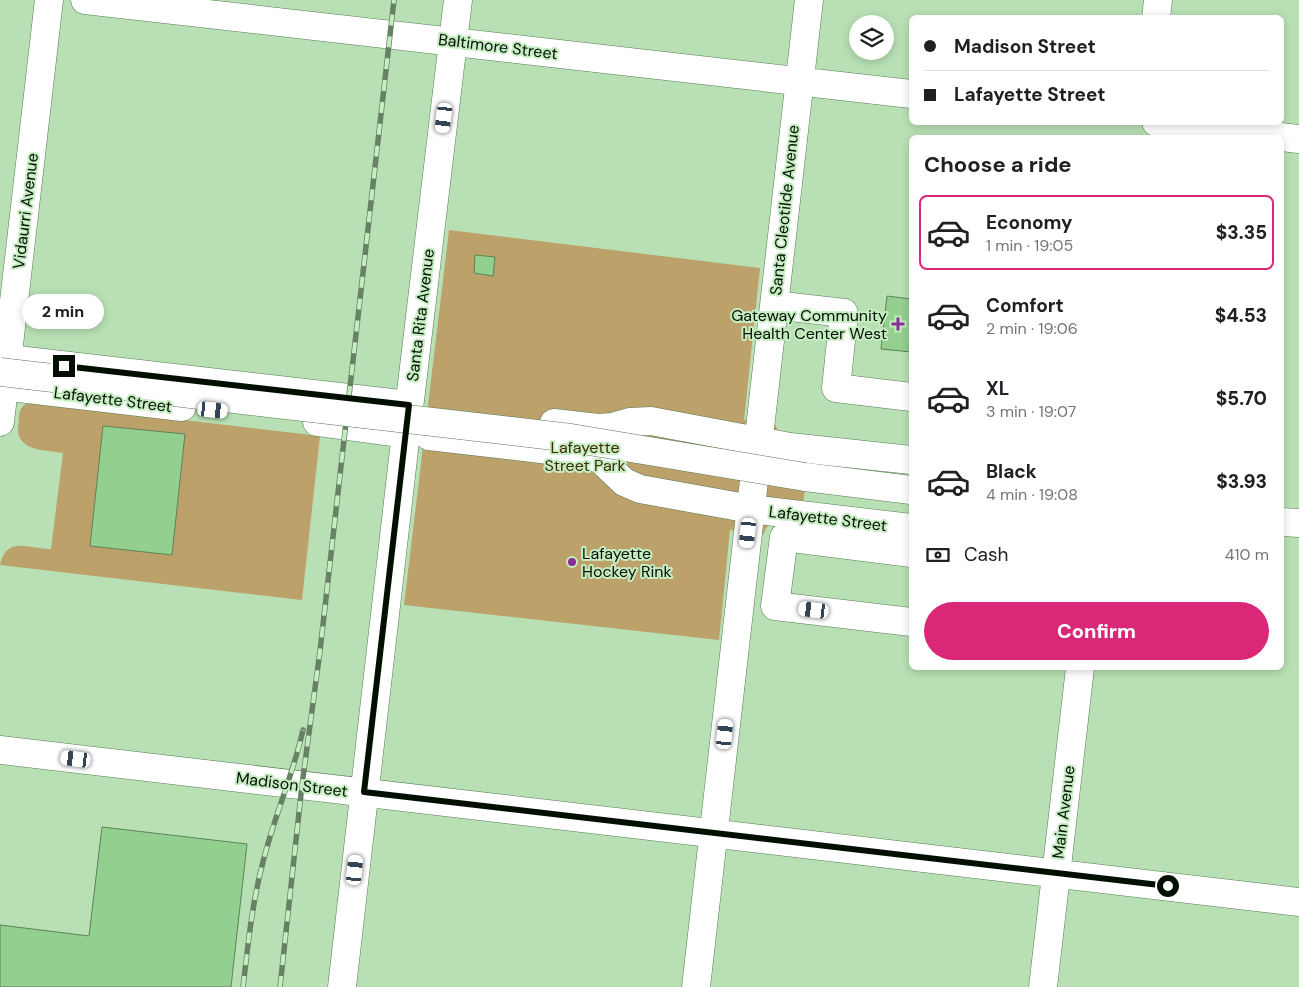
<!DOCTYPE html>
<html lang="en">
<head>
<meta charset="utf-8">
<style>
	body { margin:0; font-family:"DM Sans",sans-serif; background:#f2f2f2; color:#202124; height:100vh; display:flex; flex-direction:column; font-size:19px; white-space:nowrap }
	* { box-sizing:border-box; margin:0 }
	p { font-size:16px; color:#757577 }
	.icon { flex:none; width:28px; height:28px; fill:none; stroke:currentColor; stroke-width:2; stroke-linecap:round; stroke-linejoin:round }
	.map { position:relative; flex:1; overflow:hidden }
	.drawer { position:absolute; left:909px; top:135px; width:375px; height:535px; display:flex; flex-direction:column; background:#fff; border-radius:8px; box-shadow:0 2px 8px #0003 }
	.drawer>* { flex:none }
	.top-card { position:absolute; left:909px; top:15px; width:375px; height:110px; border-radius:8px; box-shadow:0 2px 8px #0003; display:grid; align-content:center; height:110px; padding:0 15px; background:#fff }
	.fabs { position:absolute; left:849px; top:15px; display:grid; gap:10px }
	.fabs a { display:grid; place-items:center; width:45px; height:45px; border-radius:50%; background:#fff; box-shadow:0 2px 8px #0003; font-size:25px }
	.end { position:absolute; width:22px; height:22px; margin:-11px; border:6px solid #030f03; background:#fff; box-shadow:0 0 0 2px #fff }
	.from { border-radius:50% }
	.bubble { position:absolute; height:35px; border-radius:18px; background:#fff; box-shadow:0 2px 8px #0003; font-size:16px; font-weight:800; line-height:35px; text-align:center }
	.car { position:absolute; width:15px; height:30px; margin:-15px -8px; border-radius:6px; box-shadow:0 0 4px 1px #0007; background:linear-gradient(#fff 24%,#345 0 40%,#fff 0 76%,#345 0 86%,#fff 0) }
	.top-card b { display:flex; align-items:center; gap:18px; height:48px; font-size:19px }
	.top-card b+b { border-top:1px solid #e0e0e0 }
	.top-card i { width:12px; height:12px; background:#202124 }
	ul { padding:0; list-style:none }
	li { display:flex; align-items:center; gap:15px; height:75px; margin:0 10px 8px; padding:0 5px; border:2px solid transparent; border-radius:8px }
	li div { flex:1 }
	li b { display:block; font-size:19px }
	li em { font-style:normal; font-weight:800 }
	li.active { border-color:#db2777 }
	li>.icon { width:45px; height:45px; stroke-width:1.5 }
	h2 { padding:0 15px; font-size:22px; line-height:60px }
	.pay { display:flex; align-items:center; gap:12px; height:55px; padding:0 15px; font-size:19px }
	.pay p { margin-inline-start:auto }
	.cta { display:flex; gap:10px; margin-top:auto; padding:10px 15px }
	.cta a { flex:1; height:58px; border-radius:30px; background:#db2777; color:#fff; font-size:20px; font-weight:800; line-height:58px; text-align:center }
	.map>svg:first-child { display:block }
	.green { fill:#bda16b }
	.building { fill:#93cf8e; stroke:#5d825a }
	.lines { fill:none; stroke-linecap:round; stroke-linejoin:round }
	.minor-casing { stroke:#577b54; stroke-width:29 }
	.major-casing { stroke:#577b54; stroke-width:29 }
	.minor { stroke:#fff; stroke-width:28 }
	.major { stroke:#fff; stroke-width:28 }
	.rail-casing { stroke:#668163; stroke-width:5.5 }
	.rail { stroke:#c5edc1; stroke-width:4; stroke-dasharray:11; stroke-linecap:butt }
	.major-bridge-casing { stroke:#577b54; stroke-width:29; stroke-linecap:butt }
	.major-bridge { stroke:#fff; stroke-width:28 }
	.route { stroke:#030f03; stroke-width:6 }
	.poi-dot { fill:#8a2d98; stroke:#c5edc1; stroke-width:2 }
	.labels { text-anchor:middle; stroke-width:4; stroke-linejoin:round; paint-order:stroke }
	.street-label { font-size:16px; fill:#030f03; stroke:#c5edc1 }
	.poi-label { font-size:16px; fill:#030f03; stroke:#c5edc1; text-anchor:end }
	.park-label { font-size:16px; fill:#3c2b07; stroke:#c5edc1 }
</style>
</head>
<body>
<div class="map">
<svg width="1299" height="987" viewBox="0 0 1299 987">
	<rect width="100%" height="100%" fill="#b8e0b4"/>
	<!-- green -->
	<path class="green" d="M 449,230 L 760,268 L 744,420 L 775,424 L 780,436 L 809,458 L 803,503 L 768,525 L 763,535 L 730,530 L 719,640 L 404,605 Z
		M 31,402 L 320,436 L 302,600 L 0,565 C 7,535 29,549 51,549 L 63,453 C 49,450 21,452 18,432 C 18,427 19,421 19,416 C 20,408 23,404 31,402 Z"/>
	<!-- building -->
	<path class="building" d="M 475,255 L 495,257 L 493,276 L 474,273 Z
		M 887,296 L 911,299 L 911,352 L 881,349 Z
		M 103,426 L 185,434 L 172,555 L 90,546 Z
		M 102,827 L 247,844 L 231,987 L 0,987 L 0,925 L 89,936 Z"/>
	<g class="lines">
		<!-- minor casing -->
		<g class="minor-casing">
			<path id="minor" d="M 85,0 L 911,94
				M 1156,18 L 1158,0
				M 1156,122 L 1299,139
				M 774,305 L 844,313 L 836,388 L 911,397
				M 0,358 L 409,405
				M 0,386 L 182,407
				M 0,422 L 49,0
				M 317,422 L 406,434
				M 554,423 L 598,428 L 612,427 L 630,422 L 651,421 L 790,447 L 911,460
				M 429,436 L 583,454 L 600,459 L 624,482 L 640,489 L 751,509 L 911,528
				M 911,553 L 784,537 L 775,606 L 911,622
				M 0,750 L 1299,902
				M 342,987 L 404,450 L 458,0
				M 696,987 L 809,0
				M 1043,987 L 1080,668"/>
		</g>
		<!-- major casing -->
		<g class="major-casing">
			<path id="major" d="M 805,477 L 911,490
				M 1281,522 L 1299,523"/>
		</g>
		<!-- minor -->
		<use href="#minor" class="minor"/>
		<!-- major -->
		<use href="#major" class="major"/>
		<!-- rail casing -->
		<g class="rail-casing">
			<path id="rail" d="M 243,987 C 248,945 252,903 263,862 C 274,817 293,775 303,730
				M 280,987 L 302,785 L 320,651 L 394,0"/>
		</g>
		<!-- rail -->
		<use href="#rail" class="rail"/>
		<!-- major-bridge casing -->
		<g class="major-bridge-casing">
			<path id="major-bridge" d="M 0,372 L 571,438 L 805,477"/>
		</g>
		<!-- major-bridge -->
		<use href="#major-bridge" class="major-bridge"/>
	</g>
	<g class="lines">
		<!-- route -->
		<path class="route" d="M 64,366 L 409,405 L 364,792 L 1168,886"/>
	</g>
	<!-- markers -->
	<g class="poi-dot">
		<path d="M895.5 316.5h5v5h5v5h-5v5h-5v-5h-5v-5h5z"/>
		<circle cx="572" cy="562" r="5"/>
	</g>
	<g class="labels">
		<!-- street labels -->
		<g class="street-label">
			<text transform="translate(498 46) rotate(7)" y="6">Baltimore Street</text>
			<text transform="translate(784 210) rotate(-84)" y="6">Santa Cleotilde Avenue</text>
			<text transform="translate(25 211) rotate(-83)" y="6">Vidaurri Avenue</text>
			<text transform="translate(420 315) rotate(-83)" y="6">Santa Rita Avenue</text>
			<text transform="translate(113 399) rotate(7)" y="6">Lafayette Street</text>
			<text transform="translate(828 518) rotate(7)" y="6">Lafayette Street</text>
			<text transform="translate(292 784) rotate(7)" y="6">Madison Street</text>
			<text transform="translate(1063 812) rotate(-83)" y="6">Main Avenue</text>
		</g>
		<!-- poi labels -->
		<g class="poi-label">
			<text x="887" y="321">Gateway Community<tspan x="887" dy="18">Health Center West</tspan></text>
			<text x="582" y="559" text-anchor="start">Lafayette<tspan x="582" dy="18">Hockey Rink</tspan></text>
		</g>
		<!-- park labels -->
		<g class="park-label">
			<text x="585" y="453">Lafayette<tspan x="585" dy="18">Street Park</tspan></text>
		</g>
	</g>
</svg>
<div class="fabs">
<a><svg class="icon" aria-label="layers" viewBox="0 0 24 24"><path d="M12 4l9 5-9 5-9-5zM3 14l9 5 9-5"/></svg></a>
</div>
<i class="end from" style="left:1168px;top:886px"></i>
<i class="end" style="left:64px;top:366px"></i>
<div class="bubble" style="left:22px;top:294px;width:82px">2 min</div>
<i class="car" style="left:444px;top:118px;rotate:187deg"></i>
<i class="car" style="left:213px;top:410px;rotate:96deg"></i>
<i class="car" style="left:748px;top:533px;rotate:186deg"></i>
<i class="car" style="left:814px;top:610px;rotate:277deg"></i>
<i class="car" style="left:725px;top:734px;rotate:6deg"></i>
<i class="car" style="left:76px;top:759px;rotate:277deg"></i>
<i class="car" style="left:355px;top:870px;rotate:6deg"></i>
<div class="top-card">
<b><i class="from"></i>Madison Street</b>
<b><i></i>Lafayette Street</b>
</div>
<section class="drawer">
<h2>Choose a ride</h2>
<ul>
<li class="active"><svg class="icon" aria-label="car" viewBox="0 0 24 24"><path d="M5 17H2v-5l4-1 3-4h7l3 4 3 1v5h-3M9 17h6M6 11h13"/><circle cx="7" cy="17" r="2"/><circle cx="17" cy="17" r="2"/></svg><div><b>Economy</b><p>1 min · 19:05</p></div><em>$3.35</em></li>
<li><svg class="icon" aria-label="car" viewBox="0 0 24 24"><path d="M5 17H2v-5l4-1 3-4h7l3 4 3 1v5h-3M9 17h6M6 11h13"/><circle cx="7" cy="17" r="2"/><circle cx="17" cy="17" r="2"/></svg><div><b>Comfort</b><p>2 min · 19:06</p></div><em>$4.53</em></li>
<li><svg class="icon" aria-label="car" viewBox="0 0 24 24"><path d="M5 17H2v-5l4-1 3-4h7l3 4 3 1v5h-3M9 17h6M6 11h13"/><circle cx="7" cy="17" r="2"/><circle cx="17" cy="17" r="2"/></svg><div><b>XL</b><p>3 min · 19:07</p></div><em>$5.70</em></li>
<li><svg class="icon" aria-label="car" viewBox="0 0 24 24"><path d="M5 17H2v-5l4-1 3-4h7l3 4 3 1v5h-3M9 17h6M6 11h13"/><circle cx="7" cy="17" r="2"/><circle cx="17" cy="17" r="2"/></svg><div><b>Black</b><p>4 min · 19:08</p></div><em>$3.93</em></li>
</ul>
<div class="pay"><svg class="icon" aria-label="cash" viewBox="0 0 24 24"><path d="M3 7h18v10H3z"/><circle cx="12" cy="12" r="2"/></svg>Cash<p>410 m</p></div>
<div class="cta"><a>Confirm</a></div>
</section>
</div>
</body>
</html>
